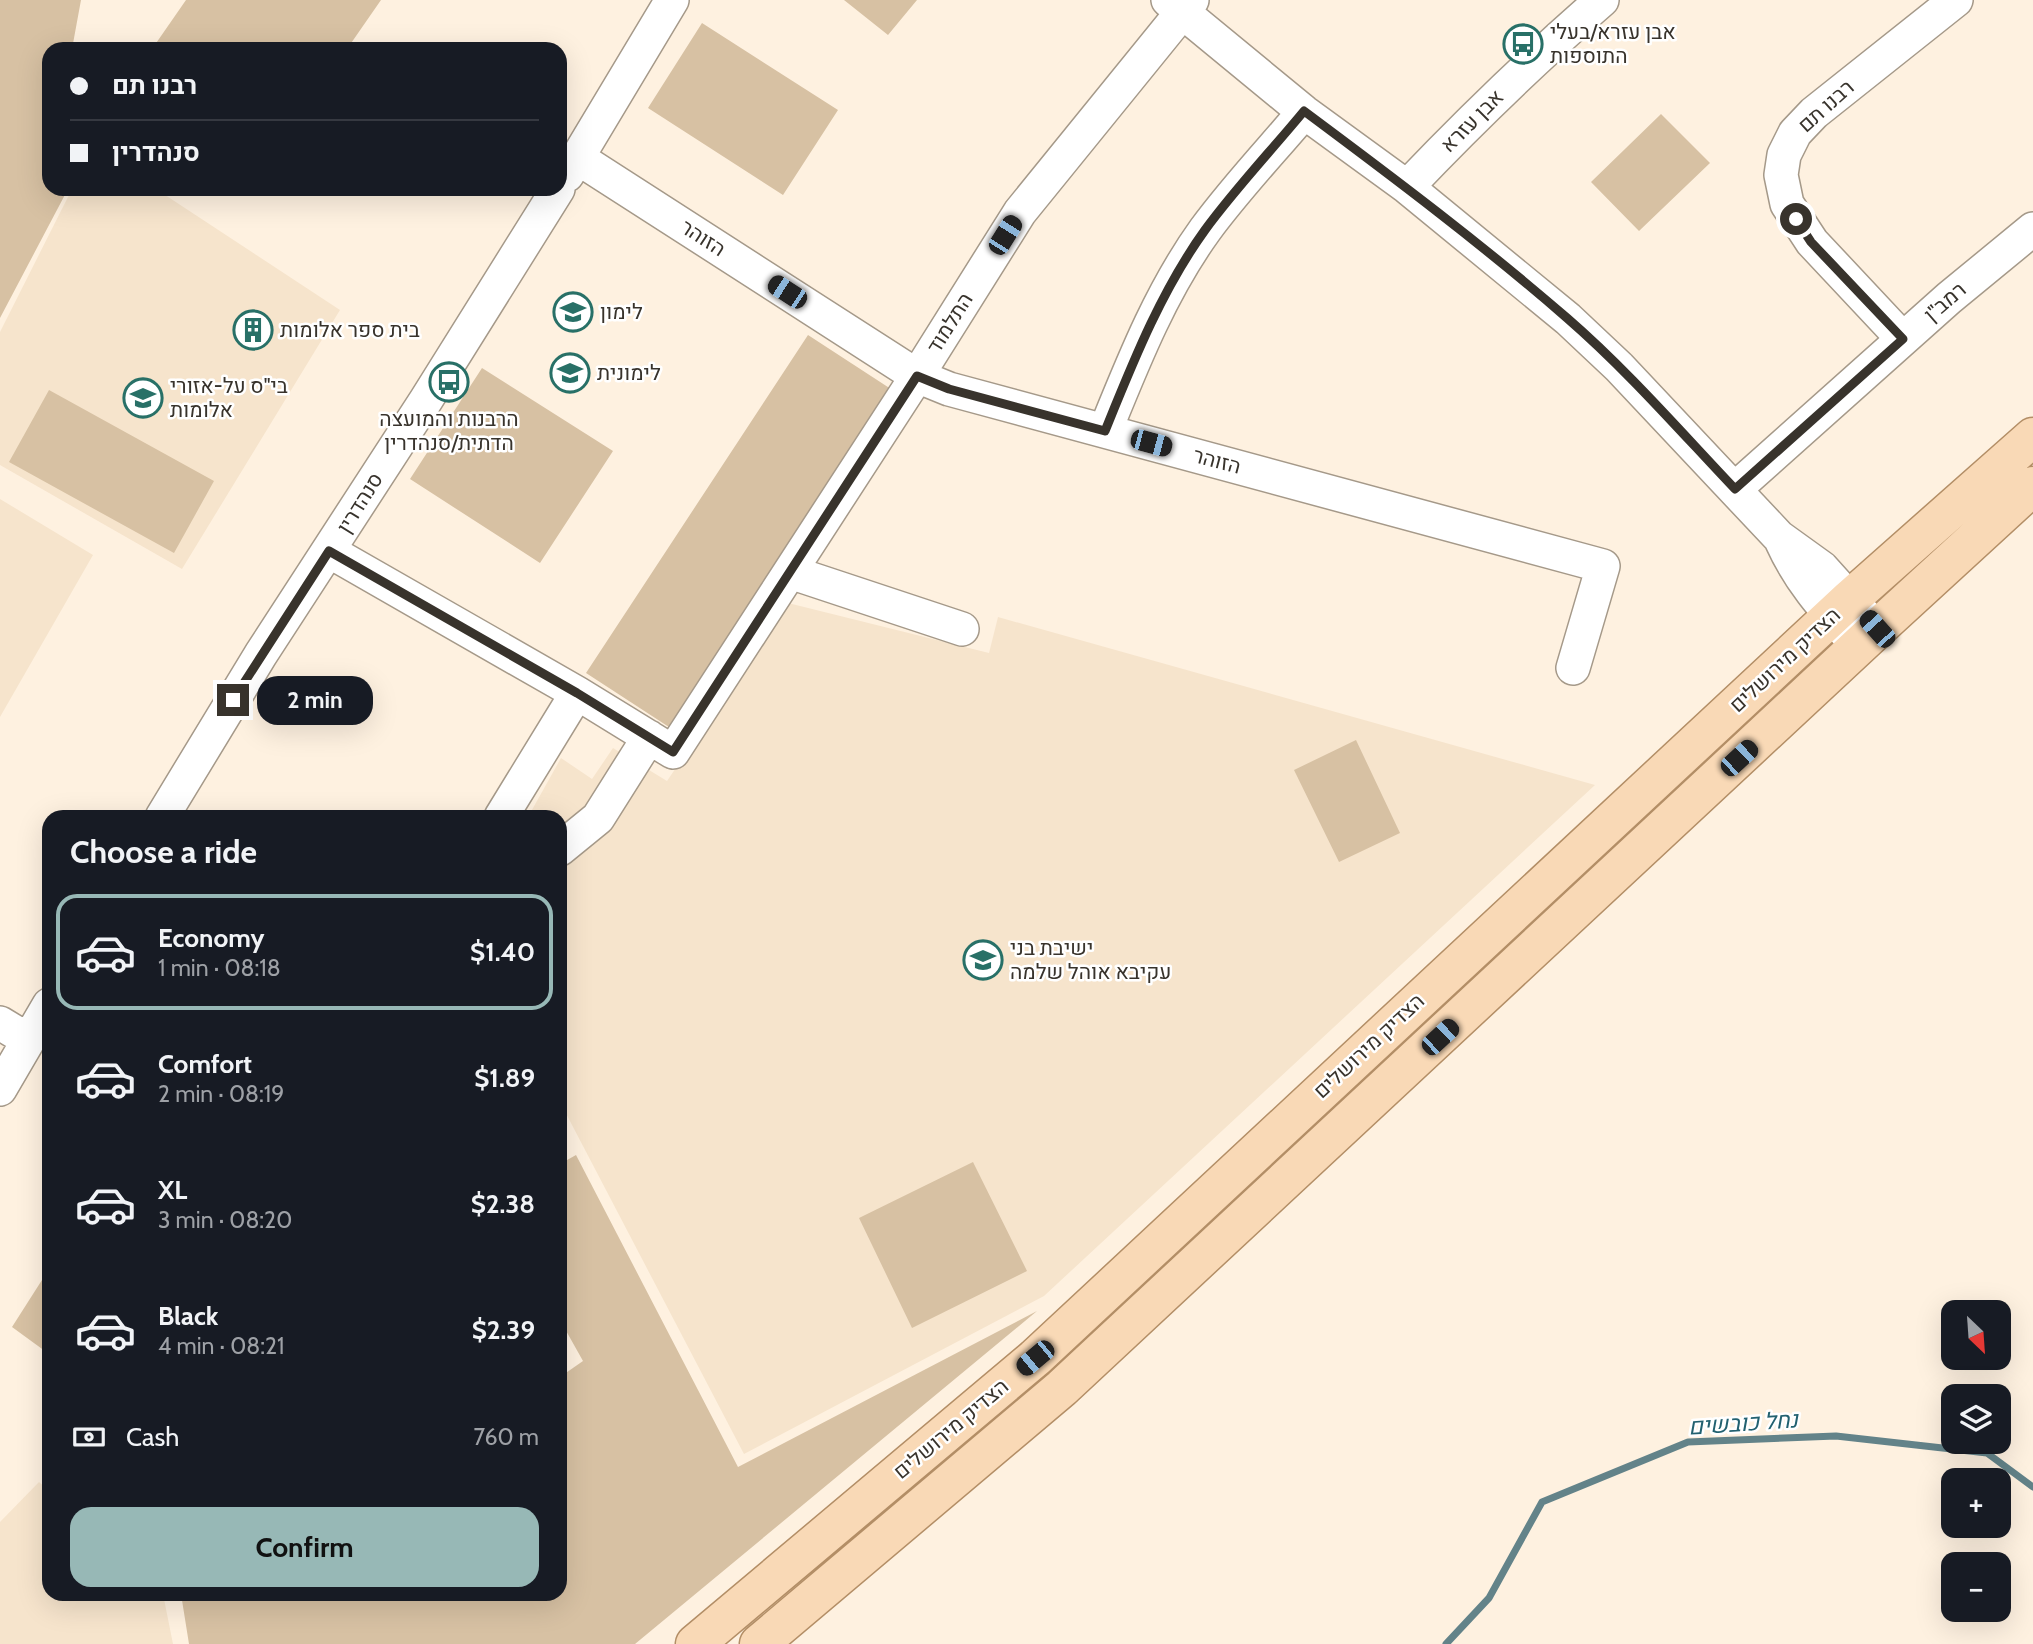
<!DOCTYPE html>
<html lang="en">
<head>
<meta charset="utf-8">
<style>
	body { margin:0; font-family:Cabin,Heebo,sans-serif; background:#20242c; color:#f1f3f6; height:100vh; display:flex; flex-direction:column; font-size:26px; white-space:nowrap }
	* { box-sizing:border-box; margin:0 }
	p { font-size:23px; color:#9ea1a6 }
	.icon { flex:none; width:38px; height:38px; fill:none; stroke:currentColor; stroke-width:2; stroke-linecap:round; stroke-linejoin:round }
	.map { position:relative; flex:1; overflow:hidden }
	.details { position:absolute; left:42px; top:810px; width:525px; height:791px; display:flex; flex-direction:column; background:#171b24; border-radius:21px; box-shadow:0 7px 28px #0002 }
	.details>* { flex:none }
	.top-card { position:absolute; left:42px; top:42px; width:525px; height:154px; border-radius:21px; box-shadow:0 7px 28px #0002; display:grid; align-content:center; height:154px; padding:0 28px; background:#171b24 }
	.needle { width:46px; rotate:155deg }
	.tools { position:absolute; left:1941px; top:1300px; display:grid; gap:14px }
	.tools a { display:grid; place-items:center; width:70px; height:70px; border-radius:14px; background:#171b24; box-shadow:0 7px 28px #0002; font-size:35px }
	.end { position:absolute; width:32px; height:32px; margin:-16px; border:9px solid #38332c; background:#fff; box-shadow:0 0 0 4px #fff }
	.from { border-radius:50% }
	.bubble { position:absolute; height:49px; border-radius:21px; background:#171b24; box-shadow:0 7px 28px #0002; font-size:23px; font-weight:700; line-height:49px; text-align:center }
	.car { position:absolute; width:21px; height:42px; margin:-21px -10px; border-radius:9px; box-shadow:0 0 5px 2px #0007; background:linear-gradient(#222 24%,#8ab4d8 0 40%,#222 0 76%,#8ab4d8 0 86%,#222 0) }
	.top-card b { display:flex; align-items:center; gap:24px; height:66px; font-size:26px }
	.top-card b+b { border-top:2px solid #363941 }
	.top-card i { width:18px; height:18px; background:#f1f3f6 }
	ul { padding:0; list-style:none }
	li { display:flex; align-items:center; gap:21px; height:116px; margin:0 14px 10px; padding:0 14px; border:4px solid transparent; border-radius:21px }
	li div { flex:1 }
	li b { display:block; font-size:26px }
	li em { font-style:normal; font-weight:700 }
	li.current { border-color:#97b8b6 }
	li>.icon { width:63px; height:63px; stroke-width:1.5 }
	h2 { padding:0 28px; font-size:32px; line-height:84px }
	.pay { display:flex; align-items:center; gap:18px; height:77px; padding:0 28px; font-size:26px }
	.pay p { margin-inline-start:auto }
	.action { display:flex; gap:14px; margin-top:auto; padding:14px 28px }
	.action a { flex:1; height:80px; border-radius:21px; background:#97b8b6; color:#111; font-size:28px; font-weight:700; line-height:80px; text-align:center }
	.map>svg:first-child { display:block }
	.built { fill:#f6e4cc }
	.green { fill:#d7c1a3 }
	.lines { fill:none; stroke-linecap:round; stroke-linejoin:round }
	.stream { stroke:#638389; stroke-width:7 }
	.minor-casing { stroke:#a59989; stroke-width:36 }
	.major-casing { stroke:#b38e66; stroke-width:41 }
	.minor { stroke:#fff; stroke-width:33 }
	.major { stroke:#f9d9b6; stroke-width:38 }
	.route { stroke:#38332c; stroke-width:9 }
	.labels { text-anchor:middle; stroke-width:5; stroke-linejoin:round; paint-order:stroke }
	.poi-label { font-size:21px; fill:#38332c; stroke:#fff; text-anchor:start }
	.street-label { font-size:21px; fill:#38332c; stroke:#fff }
	.water-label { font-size:23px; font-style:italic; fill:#226170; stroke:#fff }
</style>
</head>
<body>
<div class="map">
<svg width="2033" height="1644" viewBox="0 0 2033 1644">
	<rect width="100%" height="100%" fill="#fef1e0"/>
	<!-- built -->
	<path class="built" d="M 72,189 L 156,189 L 340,310 L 182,569 L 0,465 L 0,332 Z
		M 0,499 L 93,555 L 0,717 Z
		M 788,603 L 989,653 L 998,617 L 1595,785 L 1044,1296 L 744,1454 L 560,1102 L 560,817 L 528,817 L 561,758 L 592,779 L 613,748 L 667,781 Z
		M 39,1482 L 49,1491 L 49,1594 L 163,1594 L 173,1644 L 0,1644 L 0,1522 Z"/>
	<!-- green -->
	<path class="green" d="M 0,0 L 81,0 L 72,49 L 49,49 L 49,189 L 68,189 L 0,318 Z
		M 186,0 L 381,0 L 347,49 L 152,49 Z
		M 844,0 L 917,0 L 888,35 Z
		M 702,23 L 838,110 L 783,195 L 648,108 Z
		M 1661,114 L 1710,163 L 1639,231 L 1591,182 Z
		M 808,335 L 894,391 L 672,729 L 586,673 Z
		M 482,368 L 613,451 L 540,563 L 410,479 Z
		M 49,390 L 214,481 L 174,553 L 9,462 Z
		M 1356,740 L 1400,833 L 1339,862 L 1294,770 Z
		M 576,1155 L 738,1467 L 1037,1311 L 635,1644 L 189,1644 L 181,1594 L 560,1594 L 560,1377 L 583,1361 L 560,1320 L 560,1164 Z
		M 973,1162 L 1027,1271 L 912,1328 L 859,1218 Z
		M 49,1269 L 49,1354 L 12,1327 Z"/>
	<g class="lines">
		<!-- stream -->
		<path class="stream" d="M 1446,1644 L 1489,1598 L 1542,1502 L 1688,1442 L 1836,1436 L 1987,1453 L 2033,1487"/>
		<!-- minor casing -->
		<g class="minor-casing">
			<path id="minor" d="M 1168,0 L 1304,112 L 1407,187 L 1568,319 L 1619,367 L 1779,537 L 1822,568 L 1877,629
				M 578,158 L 917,376 L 949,389 L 1603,566 L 1573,668
				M 567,175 L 672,0
				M 1407,187 C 1469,122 1534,59 1602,0
				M 1903,339 L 1812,242 L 1787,204 L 1781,175 L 1784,155 L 1795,133 L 1814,113 L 1956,0
				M 1105,431 C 1133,362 1161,291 1205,230 C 1235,189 1271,151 1304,112
				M 1735,489 L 1949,298 L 2033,229
				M 1782,542 C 1801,584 1828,612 1858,646
				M 329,551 L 577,693 L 673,752 L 917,376 L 1020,212 L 1192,0
				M 790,572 L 962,629
				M 162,817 L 261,654 L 426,400 L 558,189
				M 501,817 L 577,693
				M 560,849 L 598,818 L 649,737
				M 0,1023 L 28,1040
				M 0,1089 L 49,1005"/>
		</g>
		<!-- major casing -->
		<g class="major-casing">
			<path id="major" d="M 695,1644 L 1035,1358 L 1850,599 L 2033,437
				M 759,1644 L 1062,1388 L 1877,629 L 2033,486"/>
		</g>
		<!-- minor -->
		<use href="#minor" class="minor"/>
		<!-- major -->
		<use href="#major" class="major"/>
	</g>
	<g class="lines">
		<!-- route -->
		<path class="route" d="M 233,700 L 329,551 L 577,693 L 673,752 L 917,376 L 949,389 L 1105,431 C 1133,362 1161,291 1205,230 C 1235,189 1271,151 1304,111 C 1394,178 1483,245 1567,318 C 1627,370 1680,431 1735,489 L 1903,339 L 1811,242 L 1796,219"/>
	</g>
	<!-- icons -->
	<defs>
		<g id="bus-ring" transform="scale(2.0125)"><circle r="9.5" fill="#fff" stroke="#287067" stroke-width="1.5"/><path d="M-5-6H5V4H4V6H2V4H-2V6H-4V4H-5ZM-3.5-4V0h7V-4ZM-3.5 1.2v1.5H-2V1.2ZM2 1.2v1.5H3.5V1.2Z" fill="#287067"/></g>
		<g id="school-ring" transform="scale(2.0125)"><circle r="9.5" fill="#fff" stroke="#287067" stroke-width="1.5"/><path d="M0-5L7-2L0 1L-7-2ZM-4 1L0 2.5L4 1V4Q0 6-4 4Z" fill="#287067"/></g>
		<g id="building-ring" transform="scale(2.0125)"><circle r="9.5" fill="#fff" stroke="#287067" stroke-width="1.5"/><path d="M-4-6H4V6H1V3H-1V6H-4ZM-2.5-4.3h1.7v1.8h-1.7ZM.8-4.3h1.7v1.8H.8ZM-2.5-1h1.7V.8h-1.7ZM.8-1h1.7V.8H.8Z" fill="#287067"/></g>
	</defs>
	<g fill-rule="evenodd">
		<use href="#bus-ring" x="1523" y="44"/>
		<use href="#school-ring" x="573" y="312"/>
		<use href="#building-ring" x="253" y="330"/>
		<use href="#school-ring" x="570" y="373"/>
		<use href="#bus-ring" x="449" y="382"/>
		<use href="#school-ring" x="143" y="398"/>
		<use href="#school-ring" x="983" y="960"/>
	</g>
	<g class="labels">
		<!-- poi labels -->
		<g class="poi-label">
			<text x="1550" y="39">אבן עזרא/בעלי<tspan x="1550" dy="24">התוספות</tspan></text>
			<text x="600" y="319">לימון</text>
			<text x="280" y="337">בית ספר אלומות</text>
			<text x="597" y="380">לימונית</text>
			<text x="170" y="393">בי"ס על-אזורי<tspan x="170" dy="24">אלומות</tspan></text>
			<text x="449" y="426" text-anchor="middle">הרבנות והמועצה<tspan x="449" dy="24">הדתית/סנהדרין</tspan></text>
			<text x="1010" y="955">ישיבת בני<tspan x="1010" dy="24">עקיבא אוהל שלמה</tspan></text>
		</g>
		<!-- street labels -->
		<g class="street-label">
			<text transform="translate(1826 106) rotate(-42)" y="7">רבנו תם</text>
			<text transform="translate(1472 121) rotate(-45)" y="7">אבן עזרא</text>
			<text transform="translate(703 238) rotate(33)" y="7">הזוהר</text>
			<text transform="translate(1945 302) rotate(-41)" y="7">רמב"ן</text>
			<text transform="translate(950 323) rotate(-58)" y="7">התלמוד</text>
			<text transform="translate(1217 461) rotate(15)" y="7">הזוהר</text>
			<text transform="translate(360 503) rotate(-58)" y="7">סנהדרין</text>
			<text transform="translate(1785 660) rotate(-43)" y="7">הצדיק מירושלים</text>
			<text transform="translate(1369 1046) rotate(-43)" y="7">הצדיק מירושלים</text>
			<text transform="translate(951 1429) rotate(-40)" y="7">הצדיק מירושלים</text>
		</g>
		<!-- water labels -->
		<g class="water-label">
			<text transform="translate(1743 1423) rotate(-4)" y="8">נחל כובשים</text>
		</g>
	</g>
</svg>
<div class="tools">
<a><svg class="needle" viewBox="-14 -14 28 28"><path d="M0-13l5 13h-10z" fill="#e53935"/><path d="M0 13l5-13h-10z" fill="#9ea1a6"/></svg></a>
<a><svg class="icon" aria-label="layers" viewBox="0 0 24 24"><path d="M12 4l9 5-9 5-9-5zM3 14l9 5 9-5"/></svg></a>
<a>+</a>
<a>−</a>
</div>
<i class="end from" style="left:1796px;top:219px"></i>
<i class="end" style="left:233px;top:700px"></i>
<div class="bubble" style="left:257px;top:676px;width:116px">2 min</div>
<i class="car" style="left:1005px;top:235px;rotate:32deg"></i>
<i class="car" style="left:787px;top:292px;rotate:303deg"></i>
<i class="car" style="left:1151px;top:443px;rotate:105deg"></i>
<i class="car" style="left:1877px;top:629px;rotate:318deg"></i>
<i class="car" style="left:1739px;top:758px;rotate:47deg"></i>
<i class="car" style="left:1440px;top:1037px;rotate:47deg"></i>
<i class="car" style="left:1035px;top:1358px;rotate:230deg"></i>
<div class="top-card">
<b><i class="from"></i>רבנו תם</b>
<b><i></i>סנהדרין</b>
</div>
<section class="details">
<h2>Choose a ride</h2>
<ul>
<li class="current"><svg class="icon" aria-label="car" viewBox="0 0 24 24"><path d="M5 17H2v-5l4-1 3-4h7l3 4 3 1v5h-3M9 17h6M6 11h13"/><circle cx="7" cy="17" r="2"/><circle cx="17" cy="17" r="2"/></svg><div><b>Economy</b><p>1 min · 08:18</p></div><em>$1.40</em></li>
<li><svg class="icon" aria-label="car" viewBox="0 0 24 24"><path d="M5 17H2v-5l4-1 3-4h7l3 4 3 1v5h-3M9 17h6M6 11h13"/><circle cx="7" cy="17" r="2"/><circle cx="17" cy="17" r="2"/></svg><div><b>Comfort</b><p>2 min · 08:19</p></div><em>$1.89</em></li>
<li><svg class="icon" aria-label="car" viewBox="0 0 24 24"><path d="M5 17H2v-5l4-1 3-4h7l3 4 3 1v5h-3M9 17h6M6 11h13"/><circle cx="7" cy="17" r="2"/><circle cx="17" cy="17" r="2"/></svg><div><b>XL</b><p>3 min · 08:20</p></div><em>$2.38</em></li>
<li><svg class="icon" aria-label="car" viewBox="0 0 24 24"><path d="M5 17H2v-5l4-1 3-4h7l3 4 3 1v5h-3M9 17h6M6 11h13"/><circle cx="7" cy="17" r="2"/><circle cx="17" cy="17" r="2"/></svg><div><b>Black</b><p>4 min · 08:21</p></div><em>$2.39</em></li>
</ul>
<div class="pay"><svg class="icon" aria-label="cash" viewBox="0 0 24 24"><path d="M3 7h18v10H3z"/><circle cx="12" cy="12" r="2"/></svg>Cash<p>760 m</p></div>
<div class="action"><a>Confirm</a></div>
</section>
</div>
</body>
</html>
